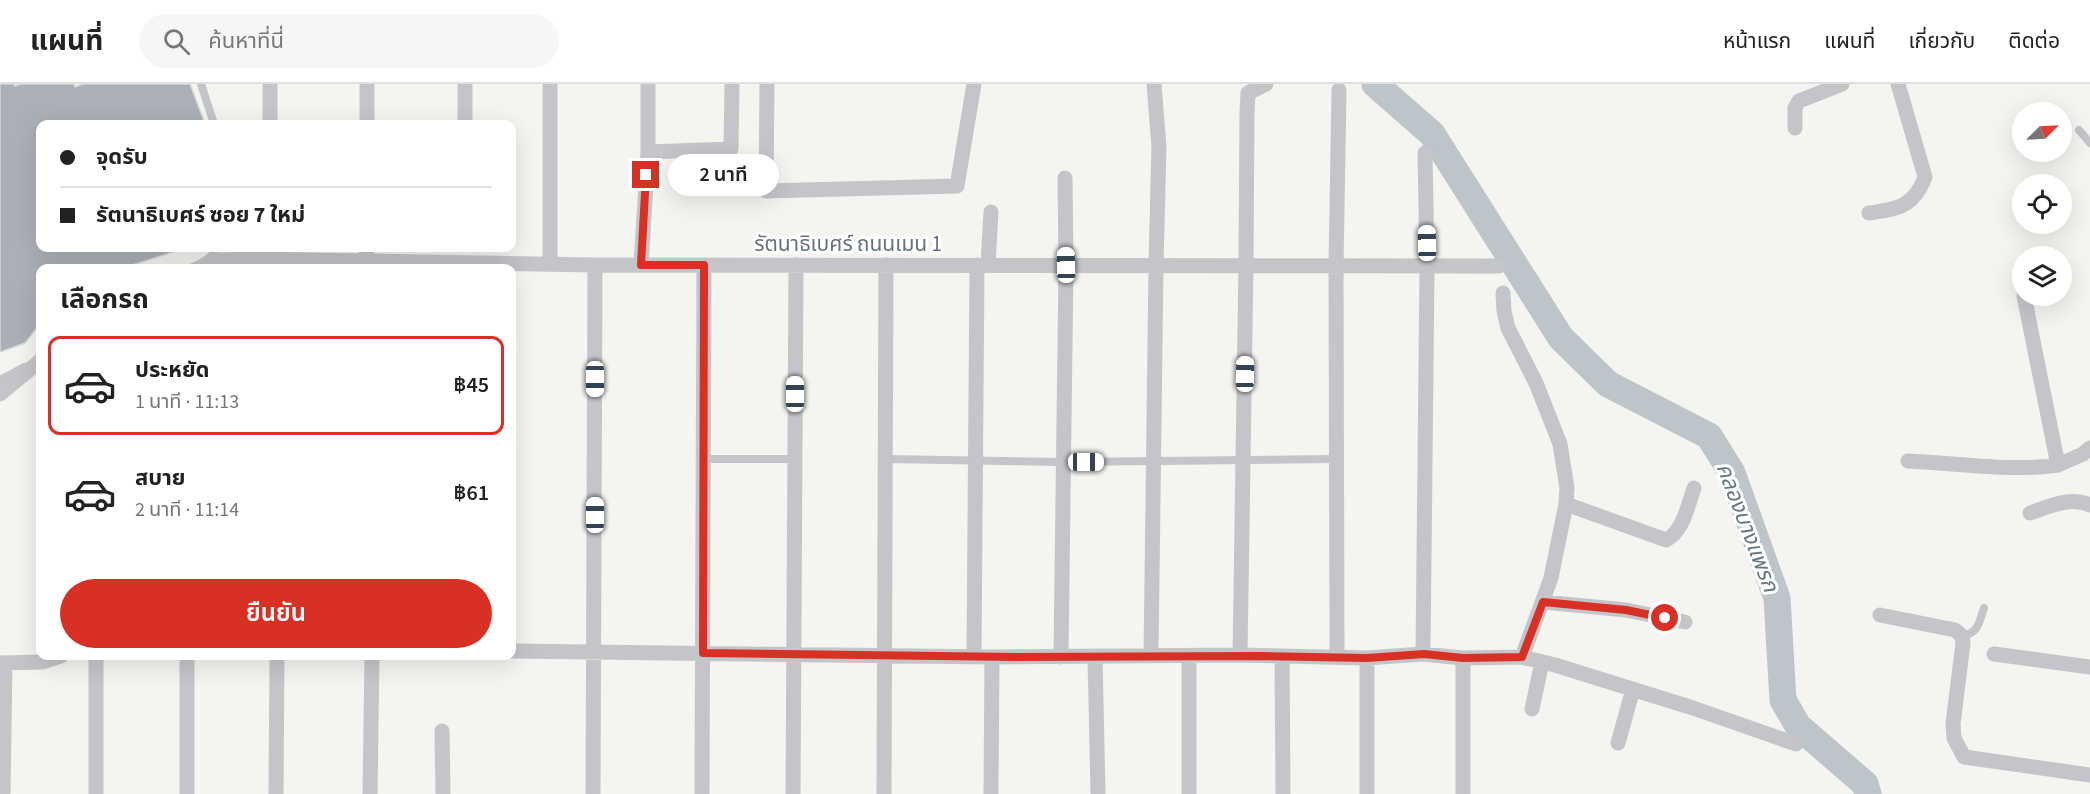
<!DOCTYPE html>
<html lang="th">
<head>
<meta charset="utf-8">
<style>
	body { margin:0; font-family:"Source Sans 3","Noto Sans Thai",sans-serif; background:#f6f6f6; color:#222; height:100vh; display:flex; flex-direction:column; font-size:22px; white-space:nowrap }
	* { box-sizing:border-box; margin:0 }
	p { font-size:20px; color:#767676 }
	.icon { flex:none; width:33px; height:33px; fill:none; stroke:currentColor; stroke-width:2; stroke-linecap:round; stroke-linejoin:round }
	.map { position:relative; flex:1; overflow:hidden }
	.sheet { position:absolute; left:36px; top:180px; width:480px; height:396px; display:flex; flex-direction:column; background:#fff; border-radius:12px; box-shadow:0 6px 24px #0002 }
	.sheet>* { flex:none }
	.top-card { position:absolute; left:36px; top:36px; width:480px; height:132px; border-radius:12px; box-shadow:0 6px 24px #0002; display:grid; align-content:center; height:132px; padding:0 24px; background:#fff }
	.needle { width:39px; rotate:66deg }
	.buttons { position:absolute; left:2012px; top:18px; display:grid; gap:12px }
	.buttons a { display:grid; place-items:center; width:60px; height:60px; border-radius:50%; background:#fff; box-shadow:0 6px 24px #0002; font-size:30px }
	.end { position:absolute; width:27px; height:27px; margin:-14px; border:8px solid #d93025; background:#fff; box-shadow:0 0 0 3px #fff }
	.from { border-radius:50% }
	.bubble { position:absolute; height:42px; border-radius:21px; background:#fff; box-shadow:0 6px 24px #0002; font-size:20px; font-weight:600; line-height:42px; text-align:center }
	.car { position:absolute; width:18px; height:36px; margin:-18px -9px; border-radius:8px; box-shadow:0 0 4px 2px #0007; background:linear-gradient(#fff 24%,#345 0 40%,#fff 0 76%,#345 0 86%,#fff 0) }
	.top-card b { display:flex; align-items:center; gap:21px; height:57px; font-size:22px }
	.top-card b+b { border-top:2px solid #e0e0e0 }
	.top-card i { width:15px; height:15px; background:#222 }
	ul { padding:0; list-style:none }
	li { display:flex; align-items:center; gap:18px; height:99px; margin:0 12px 9px; padding:0 12px; border:3px solid transparent; border-radius:12px }
	li div { flex:1 }
	li b { display:block; font-size:22px }
	li em { font-style:normal; font-weight:600 }
	li.on { border-color:#d93025 }
	li>.icon { width:54px; height:54px; stroke-width:1.5 }
	h2 { padding:0 24px; font-size:27px; line-height:72px }
	.action { display:flex; gap:12px; margin-top:auto; padding:12px 24px }
	.action a { flex:1; height:69px; border-radius:36px; background:#d93025; color:#fff; font-size:24px; font-weight:600; line-height:69px; text-align:center }
	header { display:flex; align-items:center; gap:36px; box-sizing:border-box; height:84px; padding:0 30px; background:#fff; border-bottom:2px solid #e0e0e0 }
	header strong { font-size:28px }
	nav { display:flex; gap:33px; margin-inline-start:auto; font-size:21px }
	.search { width:420px; height:54px; background:#f6f6f6; display:flex; align-items:center; gap:15px; box-sizing:border-box; padding:0 21px; border-radius:33px; color:#767676; font-size:22px }
	.map>svg:first-child { display:block }
	.lines { fill:none; stroke-linecap:round; stroke-linejoin:round }
	.river { stroke:#bdc4ca; stroke-width:27 }
	.building { fill:#abb0b7; stroke:#d5d6d4; stroke-width:1.5 }
	.service { stroke:#c3c5c9; stroke-width:8 }
	.minor { stroke:#c3c5c9; stroke-width:15 }
	.route { stroke:#d93025; stroke-width:8 }
	.labels { text-anchor:middle; stroke-width:6; stroke-linejoin:round; paint-order:stroke }
	.street-label { font-size:21px; fill:#667080; stroke:#fff }
	.water-label { font-size:22px; font-style:italic; fill:#667784; stroke:#fff }
</style>
</head>
<body>
<header>
<strong>แผนที่</strong>
<div class="search"><svg class="icon" aria-label="search" viewBox="0 0 24 24"><circle cx="10" cy="10" r="6"/><path d="M15 15l6 6"/></svg>ค้นหาที่นี่</div>
<nav><a>หน้าแรก</a><a>แผนที่</a><a>เกี่ยวกับ</a><a>ติดต่อ</a></nav>
</header>
<div class="map">
<svg width="2090" height="710" viewBox="0 0 2090 710">
	<rect width="100%" height="100%" fill="#f4f4f1"/>
	<g class="lines">
		<!-- river -->
		<path class="river" d="M 1375,0 L 1432,50 L 1561,254 L 1608,300 L 1709,352 L 1732,389 L 1777,514 L 1783,616 L 1798,642 L 1865,700 L 1868,710"/>
	</g>
	<!-- building -->
	<path class="building" d="M 0,0 L 14,0 L 15,2 L 21,0 L 74,0 L 75,3 L 83,0 L 190,0 L 205,40 L 40,40 L 40,164 L 185,164 L 123,184 L 40,184 L 40,240 L 25,259 L 0,268 Z"/>
	<g class="lines">
		<!-- service -->
		<path class="service" d="M 201,0 L 214,40
			M 2079,46 L 2090,59
			M 190,184 C 201,180 212,173 219,164
			M 0,296 L 24,283
			M 704,375 L 795,375
			M 885,375 L 1064,378 L 1336,375
			M 1962,552 C 1979,549 1979,538 1984,524"/>
		<!-- minor -->
		<path class="minor" d="M 465,0 L 465,40
			M 550,0 L 550,180
			M 767,0 L 766,107 L 957,102 L 974,0
			M 270,40 L 270,0
			M 367,40 L 367,0
			M 1795,44 L 1795,24 L 1799,17 L 1842,0
			M 648,68 L 731,65 L 732,0
			M 1869,129 C 1897,125 1914,123 1925,93 L 1898,0
			M 366,164 L 366,184
			M 641,181 L 648,68 L 648,0
			M 988,181 L 991,128
			M 200,184 L 223,176 L 253,175 L 595,181 L 1499,182
			M 2022,200 L 2022,201
			M 2024,212 L 2058,381 L 2083,370 L 2090,364
			M 0,310 L 40,277
			M 1908,377 C 1953,379 2014,388 2058,381
			M 1566,420 L 1666,456 C 1683,448 1688,421 1694,404
			M 2030,429 C 2048,423 2071,412 2090,421
			M 1543,518 L 1626,526 L 1685,538
			M 1880,531 L 1955,546 L 1962,552 L 1963,559 L 1953,640 L 1954,654 L 1964,673 L 2090,691
			M 512,567 L 992,573 L 1240,571 L 1367,574 L 1423,570 L 1463,574 L 1522,573 L 1551,494 L 1566,420 L 1567,404 L 1560,360 L 1536,299 L 1508,244 L 1504,227 L 1503,209
			M 1423,570 L 1427,182 L 1425,69
			M 1994,570 L 2090,583
			M 1240,571 L 1246,181 L 1247,29 L 1248,9 L 1266,0
			M 1151,572 L 1156,181 L 1159,63 L 1154,0
			M 1282,572 L 1283,710
			M 974,573 L 977,181
			M 1061,573 L 1066,181 L 1065,94
			M 1095,573 L 1098,710
			M 1189,573 L 1189,710
			M 1337,573 L 1336,182 L 1339,6
			M 1522,573 L 1555,581 L 1693,624 L 1796,660
			M 0,579 L 43,578 L 61,572
			M 1532,625 L 1542,578
			M 442,647 L 443,710
			M 1618,659 L 1633,605
			M 3,710 L 5,579
			M 96,710 L 96,572
			M 187,710 L 187,572
			M 276,710 L 277,572
			M 370,710 L 372,572
			M 593,710 L 595,181
			M 702,710 L 704,181
			M 793,710 L 796,181
			M 884,710 L 886,181
			M 991,710 L 992,573
			M 1367,710 L 1367,574
			M 1463,710 L 1463,574"/>
	</g>
	<g class="lines">
		<!-- route -->
		<path class="route" d="M 646,91 L 641,181 L 704,181 L 703,569 L 1015,573 L 1261,572 L 1367,574 L 1424,570 L 1463,574 L 1522,573 L 1543,518 L 1626,526 L 1665,534"/>
	</g>
	<g class="labels">
		<!-- street labels -->
		<g class="street-label">
			<text x="848" y="167">รัตนาธิเบศร์ ถนนเมน 1</text>
		</g>
		<!-- water labels -->
		<g class="water-label">
			<text transform="translate(1748 443) rotate(69)" y="8">คลองบางแพรก</text>
		</g>
	</g>
</svg>
<div class="buttons">
<a><svg class="needle" viewBox="-14 -14 28 28"><path d="M0-13l5 13h-10z" fill="#e53935"/><path d="M0 13l5-13h-10z" fill="#767676"/></svg></a>
<a><svg class="icon" aria-label="locate" viewBox="0 0 24 24"><circle cx="12" cy="12" r="6"/><path d="M12 2v4M12 18v4M2 12h4M18 12h4"/></svg></a>
<a><svg class="icon" aria-label="layers" viewBox="0 0 24 24"><path d="M12 4l9 5-9 5-9-5zM3 14l9 5 9-5"/></svg></a>
</div>
<i class="end from" style="left:1665px;top:534px"></i>
<i class="end" style="left:646px;top:91px"></i>
<div class="bubble" style="left:668px;top:70px;width:111px">2 นาที</div>
<i class="car" style="left:1427px;top:159px;rotate:359deg"></i>
<i class="car" style="left:1066px;top:181px;rotate:359deg"></i>
<i class="car" style="left:1245px;top:290px;rotate:1deg"></i>
<i class="car" style="left:595px;top:295px;rotate:180deg"></i>
<i class="car" style="left:795px;top:310px;rotate:0deg"></i>
<i class="car" style="left:1086px;top:378px;rotate:90deg"></i>
<i class="car" style="left:595px;top:431px;rotate:0deg"></i>
<div class="top-card">
<b><i class="from"></i>จุดรับ</b>
<b><i></i>รัตนาธิเบศร์ ซอย 7 ใหม่</b>
</div>
<section class="sheet">
<h2>เลือกรถ</h2>
<ul>
<li class="on"><svg class="icon" aria-label="car" viewBox="0 0 24 24"><path d="M5 17H2v-5l4-1 3-4h7l3 4 3 1v5h-3M9 17h6M6 11h13"/><circle cx="7" cy="17" r="2"/><circle cx="17" cy="17" r="2"/></svg><div><b>ประหยัด</b><p>1 นาที · 11:13</p></div><em>฿45</em></li>
<li><svg class="icon" aria-label="car" viewBox="0 0 24 24"><path d="M5 17H2v-5l4-1 3-4h7l3 4 3 1v5h-3M9 17h6M6 11h13"/><circle cx="7" cy="17" r="2"/><circle cx="17" cy="17" r="2"/></svg><div><b>สบาย</b><p>2 นาที · 11:14</p></div><em>฿61</em></li>
</ul>
<div class="action"><a>ยืนยัน</a></div>
</section>
</div>
</body>
</html>
